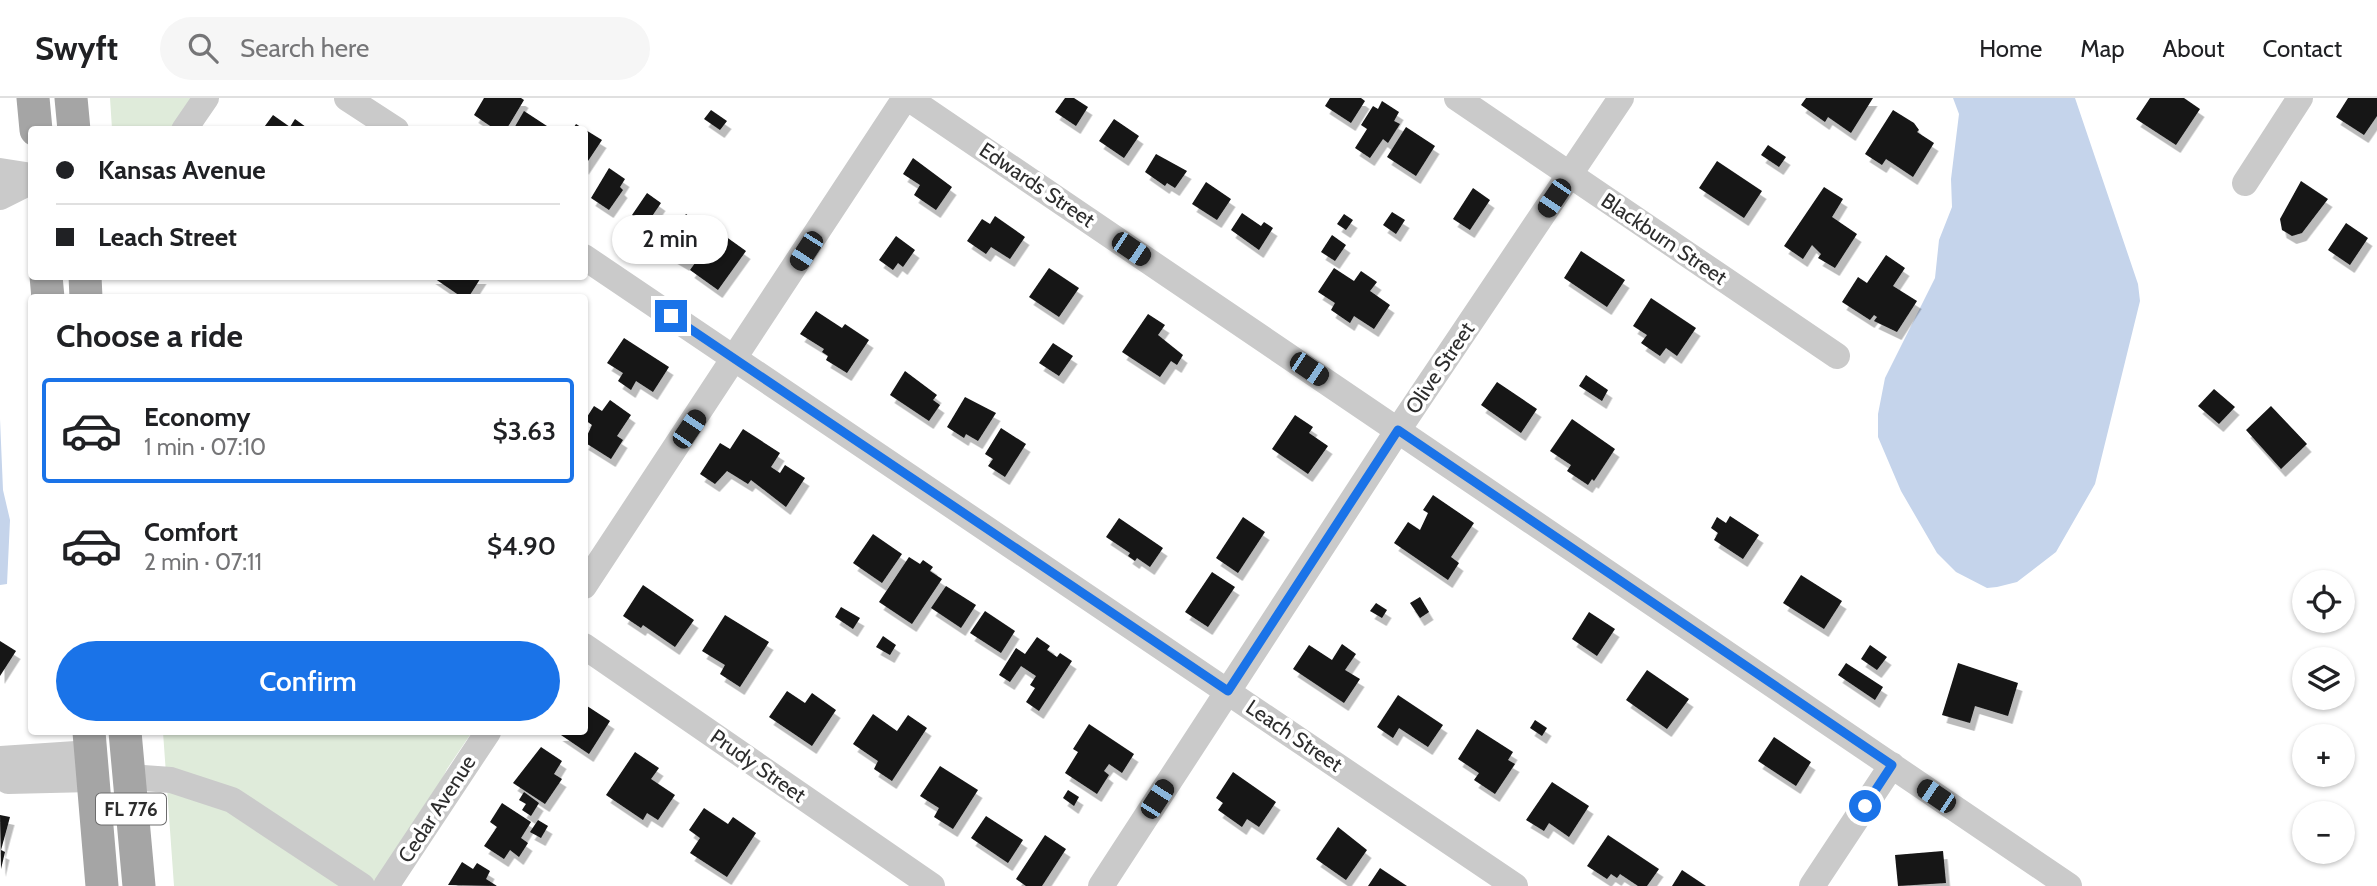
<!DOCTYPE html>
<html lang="en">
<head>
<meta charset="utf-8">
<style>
	body { margin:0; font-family:Cabin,sans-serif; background:#f6f6f6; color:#202124; height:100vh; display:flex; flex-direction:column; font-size:26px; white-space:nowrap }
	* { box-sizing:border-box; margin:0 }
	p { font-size:23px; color:#757577 }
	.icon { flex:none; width:38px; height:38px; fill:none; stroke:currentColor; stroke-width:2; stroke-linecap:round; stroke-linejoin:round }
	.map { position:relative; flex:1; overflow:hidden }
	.panel { position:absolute; left:28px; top:196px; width:560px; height:441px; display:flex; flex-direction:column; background:#fff; border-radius:7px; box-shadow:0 2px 5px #0004 }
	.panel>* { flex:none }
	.top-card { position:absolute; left:28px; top:28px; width:560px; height:154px; border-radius:7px; box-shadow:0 2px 5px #0004; display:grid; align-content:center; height:154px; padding:0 28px; background:#fff }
	.tools { position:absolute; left:2292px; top:472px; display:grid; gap:14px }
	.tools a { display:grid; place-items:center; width:63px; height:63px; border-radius:50%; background:#fff; box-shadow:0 2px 5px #0004; font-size:35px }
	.end { position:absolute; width:32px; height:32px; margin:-16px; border:9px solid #1a73e8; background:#fff; box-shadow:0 0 0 4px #fff }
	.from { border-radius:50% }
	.bubble { position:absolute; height:49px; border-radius:24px; background:#fff; box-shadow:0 2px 5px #0004; font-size:23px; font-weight:600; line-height:49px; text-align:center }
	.car { position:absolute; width:21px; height:42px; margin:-21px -10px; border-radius:9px; box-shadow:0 0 5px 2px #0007; background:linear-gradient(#222 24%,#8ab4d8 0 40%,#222 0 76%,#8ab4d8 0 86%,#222 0) }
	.top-card b { display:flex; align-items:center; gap:24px; height:66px; font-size:26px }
	.top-card b+b { border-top:2px solid #e0e0e0 }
	.top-card i { width:18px; height:18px; background:#202124 }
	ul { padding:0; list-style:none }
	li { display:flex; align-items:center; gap:21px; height:105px; margin:0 14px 10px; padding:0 14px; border:4px solid transparent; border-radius:7px }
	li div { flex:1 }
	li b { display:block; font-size:26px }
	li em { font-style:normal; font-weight:600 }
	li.current { border-color:#1a73e8 }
	li>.icon { width:63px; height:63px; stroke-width:1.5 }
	h2 { padding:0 28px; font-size:32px; line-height:84px }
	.primary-button { display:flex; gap:14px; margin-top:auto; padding:14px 28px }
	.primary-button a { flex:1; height:80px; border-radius:42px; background:#1a73e8; color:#fff; font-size:28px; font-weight:600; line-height:80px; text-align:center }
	header { display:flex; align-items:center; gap:42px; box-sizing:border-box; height:98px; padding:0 35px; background:#fff; border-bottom:2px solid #e0e0e0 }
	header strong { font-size:33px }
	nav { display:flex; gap:38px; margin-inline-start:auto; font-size:24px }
	.search { width:490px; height:63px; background:#f6f6f6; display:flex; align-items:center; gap:18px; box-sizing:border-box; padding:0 24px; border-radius:38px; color:#757577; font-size:26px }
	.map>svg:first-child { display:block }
	.green { fill:#dfebda }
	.water { fill:#c5d4eb }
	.building { fill:#141414; filter:url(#shadow) }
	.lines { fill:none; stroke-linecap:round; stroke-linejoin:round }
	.minor { stroke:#cacaca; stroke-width:26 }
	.major { stroke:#a5a5a5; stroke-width:33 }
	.route { stroke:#1a73e8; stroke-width:9 }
	.labels { text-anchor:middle; stroke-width:7; stroke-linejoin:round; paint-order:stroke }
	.shield { fill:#fff; stroke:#6c6c6c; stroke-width:2 }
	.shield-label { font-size:19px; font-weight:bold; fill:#2d2d2d }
	.street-label { font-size:21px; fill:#2d2d2d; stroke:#fff }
</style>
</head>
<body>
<header>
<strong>Swyft</strong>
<div class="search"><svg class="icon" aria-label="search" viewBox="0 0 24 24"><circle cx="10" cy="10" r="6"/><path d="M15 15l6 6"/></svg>Search here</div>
<nav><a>Home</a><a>Map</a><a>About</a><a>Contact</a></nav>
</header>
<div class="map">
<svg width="2377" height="788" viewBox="0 0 2377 788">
	<defs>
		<filter id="shadow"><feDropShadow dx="4.5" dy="8" stdDeviation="0" flood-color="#0004"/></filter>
	</defs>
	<rect width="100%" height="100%" fill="#fff"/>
	<!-- green -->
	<path class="green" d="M 110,0 L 202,0 L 181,32 L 112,31 Z
		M 163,634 L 472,634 L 447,671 L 390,788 L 174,788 Z"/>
	<!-- water -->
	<path class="water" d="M 1953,0 L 2075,0 L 2138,186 L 2140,203 L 2095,386 L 2056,454 L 2017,484 L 1997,489 L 1987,490 L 1956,474 L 1937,455 L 1901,393 L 1878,339 L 1878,316 L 1885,280 L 1935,180 L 1939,142 L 1952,109 L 1951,81 L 1959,16 Z
		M 0,321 L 3,392 L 10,422 L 7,486 L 0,487 Z"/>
	<!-- building -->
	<path class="building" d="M 484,0 L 521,0 L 524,2 L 506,32 L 499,28 L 496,32 L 474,17 Z
		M 1065,0 L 1074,0 L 1088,9 L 1076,28 L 1055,14 Z
		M 1330,0 L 1361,0 L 1365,3 L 1351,25 L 1325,8 Z
		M 1806,0 L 1873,0 L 1851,35 L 1828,19 L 1825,24 L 1801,7 Z
		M 2150,0 L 2184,0 L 2200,11 L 2176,47 L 2136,21 Z
		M 2348,0 L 2377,0 L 2377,18 L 2364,37 L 2336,19 Z
		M 1382,3 L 1399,14 L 1394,23 L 1400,26 L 1388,45 L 1383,41 L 1370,60 L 1355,50 L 1367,31 L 1361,27 L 1373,8 L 1378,11 Z
		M 711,12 L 727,23 L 720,32 L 704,21 Z
		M 1893,12 L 1914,25 L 1919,32 L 1917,34 L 1934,45 L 1913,79 L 1886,61 L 1882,67 L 1865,56 Z
		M 524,13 L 550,30 L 549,32 L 513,32 Z
		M 273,17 L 290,29 L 295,21 L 310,32 L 262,32 Z
		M 1114,21 L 1139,38 L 1124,60 L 1099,43 Z
		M 576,26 L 602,42 L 584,69 L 584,32 L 572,32 Z
		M 1406,29 L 1435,48 L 1416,78 L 1387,59 Z
		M 1768,47 L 1786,59 L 1779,69 L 1761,57 Z
		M 1156,56 L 1187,73 L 1175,90 L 1167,85 L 1165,88 L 1145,74 Z
		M 913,60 L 952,89 L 936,112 L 914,97 L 920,87 L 903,76 Z
		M 1717,63 L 1762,93 L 1744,120 L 1699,90 Z
		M 609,70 L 625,81 L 620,89 L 623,92 L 609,112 L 591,100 Z
		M 2301,83 L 2328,101 L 2302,135 L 2292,138 L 2282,132 L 2280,121 Z
		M 1206,84 L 1231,101 L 1217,122 L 1192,106 Z
		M 1824,89 L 1843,101 L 1832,119 L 1857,136 L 1835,170 L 1818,160 L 1821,156 L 1812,147 L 1803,161 L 1784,148 Z
		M 1473,90 L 1490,102 L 1470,132 L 1453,121 Z
		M 647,95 L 661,105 L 646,127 L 632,117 Z
		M 1392,114 L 1405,122 L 1396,136 L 1383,127 Z
		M 1242,115 L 1261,128 L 1264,124 L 1273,130 L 1259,152 L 1231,132 Z
		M 686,116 L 709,133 L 685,165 L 656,148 L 670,128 L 675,131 Z
		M 1344,116 L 1353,122 L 1346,132 L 1337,126 Z
		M 995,118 L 1025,139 L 1010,161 L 991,149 L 986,156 L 967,143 L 982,121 L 990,126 Z
		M 2346,125 L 2368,140 L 2350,167 L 2328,152 Z
		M 718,133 L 746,153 L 718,192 L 690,172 Z
		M 1332,137 L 1346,147 L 1335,163 L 1321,154 Z
		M 896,138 L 915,152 L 903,169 L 898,165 L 893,172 L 879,162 Z
		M 1581,153 L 1625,182 L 1607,209 L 1564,180 Z
		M 1886,157 L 1905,170 L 1893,188 L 1917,203 L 1897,234 L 1874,223 L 1877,219 L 1874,217 L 1870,222 L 1842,204 L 1858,179 L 1867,185 Z
		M 1049,170 L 1079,190 L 1059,219 L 1029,199 Z
		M 1334,170 L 1354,183 L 1361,173 L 1377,184 L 1370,193 L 1390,207 L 1374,231 L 1354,218 L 1350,225 L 1331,212 L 1335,205 L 1318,194 Z
		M 431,178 L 482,178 L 468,200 L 463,200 Z
		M 1651,200 L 1696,230 L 1677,258 L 1666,250 L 1660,258 L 1641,245 L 1647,237 L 1633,228 Z
		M 816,213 L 842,230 L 845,226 L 869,242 L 847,275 L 826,262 L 828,258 L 822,254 L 824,251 L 800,236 Z
		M 1148,216 L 1165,227 L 1158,237 L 1183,257 L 1177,267 L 1171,263 L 1160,279 L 1122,254 Z
		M 624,240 L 669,269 L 653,294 L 636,283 L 631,292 L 618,283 L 623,275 L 607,265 Z
		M 1053,245 L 1073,258 L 1059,278 L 1039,265 Z
		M 905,273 L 937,297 L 933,302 L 940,307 L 929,323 L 890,297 Z
		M 1586,277 L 1608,292 L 1602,303 L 1579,288 Z
		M 1497,284 L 1537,311 L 1521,335 L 1481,307 Z
		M 2214,291 L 2235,309 L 2219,326 L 2198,308 Z
		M 965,299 L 996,315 L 978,343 L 966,336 L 964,340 L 947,329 Z
		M 610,302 L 631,317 L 617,338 L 623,342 L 611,361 L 584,344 L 592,327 L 585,322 L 594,308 L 602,313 Z
		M 2271,308 L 2307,346 L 2281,371 L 2246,332 Z
		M 1295,317 L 1313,329 L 1309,335 L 1328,348 L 1308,376 L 1272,351 Z
		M 1572,321 L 1615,351 L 1594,383 L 1592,381 L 1588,387 L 1567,373 L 1571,367 L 1550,353 Z
		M 1001,330 L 1026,346 L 1005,379 L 988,368 L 993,361 L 985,356 Z
		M 743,331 L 780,355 L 771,369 L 780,375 L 785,367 L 805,380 L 786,409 L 751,382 L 748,386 L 727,373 L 715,386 L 700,376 L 720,345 L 730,351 Z
		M 1433,397 L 1474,425 L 1451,459 L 1459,465 L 1448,482 L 1394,445 L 1408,424 L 1420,432 L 1428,415 L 1423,412 Z
		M 1730,418 L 1759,437 L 1743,461 L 1714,442 L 1718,435 L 1711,430 L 1717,419 L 1726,425 Z
		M 1243,419 L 1265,434 L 1238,475 L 1216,460 Z
		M 1119,420 L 1163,450 L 1150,469 L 1137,460 L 1135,463 L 1128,458 L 1130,455 L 1106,439 Z
		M 873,436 L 902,456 L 882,485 L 853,465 Z
		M 909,459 L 920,466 L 923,462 L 933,469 L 930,473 L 942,481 L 912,526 L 879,504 Z
		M 1212,474 L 1235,489 L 1208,529 L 1185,514 Z
		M 1801,477 L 1842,503 L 1824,531 L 1783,505 Z
		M 643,487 L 694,522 L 675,549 L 643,527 L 641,530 L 623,518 Z
		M 946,488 L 976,507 L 961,530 L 931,510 Z
		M 1420,499 L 1429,514 L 1420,520 L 1410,505 Z
		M 1376,505 L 1387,512 L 1382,520 L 1370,513 Z
		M 841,509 L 860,520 L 853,531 L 835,519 Z
		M 985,513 L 1015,533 L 1001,555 L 970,535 Z
		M 1589,514 L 1615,531 L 1597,558 L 1572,541 Z
		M 725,517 L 769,544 L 740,589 L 720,576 L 725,567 L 702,553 Z
		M 883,538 L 896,547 L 890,557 L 876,549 Z
		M 1037,539 L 1050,548 L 1047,552 L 1057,559 L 1060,555 L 1072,563 L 1039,613 L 1026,604 L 1035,590 L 1030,587 L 1036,578 L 1021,568 L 1010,584 L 999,577 L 1016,550 L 1025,556 Z
		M 0,543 L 16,553 L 0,578 Z
		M 1342,546 L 1356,556 L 1345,572 L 1360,581 L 1344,605 L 1293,571 L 1309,547 L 1332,562 Z
		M 1870,547 L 1887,559 L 1877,572 L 1861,561 Z
		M 1846,565 L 1883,589 L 1875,602 L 1838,577 Z
		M 1958,565 L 2018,585 L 2008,618 L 1975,608 L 1970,625 L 1942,617 Z
		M 1647,572 L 1689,601 L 1667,631 L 1626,602 Z
		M 787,593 L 805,605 L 812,595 L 836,612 L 812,648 L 769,619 Z
		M 1398,597 L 1443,627 L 1428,649 L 1399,630 L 1393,640 L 1377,629 Z
		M 584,606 L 610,623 L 589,656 L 558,635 L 584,634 Z
		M 873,616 L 897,633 L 908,617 L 927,630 L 892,683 L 874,671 L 878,663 L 853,646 Z
		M 1535,622 L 1547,630 L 1542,638 L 1530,630 Z
		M 1089,626 L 1134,656 L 1122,675 L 1109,666 L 1104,673 L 1109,677 L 1097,696 L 1065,675 L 1078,654 L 1073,651 Z
		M 1477,631 L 1513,654 L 1508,662 L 1515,666 L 1495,696 L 1474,682 L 1479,675 L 1458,661 Z
		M 1774,639 L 1811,664 L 1796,688 L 1758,663 Z
		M 541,649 L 562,663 L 554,676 L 562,681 L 545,706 L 513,685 Z
		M 635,654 L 659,670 L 651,681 L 675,697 L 658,722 L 647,715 L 643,722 L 606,697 Z
		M 940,668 L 978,692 L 953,731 L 934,719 L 939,710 L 920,698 Z
		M 1233,674 L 1276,704 L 1259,729 L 1247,721 L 1242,729 L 1218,712 L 1223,705 L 1216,700 Z
		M 1552,684 L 1589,708 L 1569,739 L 1549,725 L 1544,733 L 1526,722 Z
		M 1068,692 L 1079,699 L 1074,708 L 1063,700 Z
		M 524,694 L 539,705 L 531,718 L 522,712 L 526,706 L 519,702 Z
		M 502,705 L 531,724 L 521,740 L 528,745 L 519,759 L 510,752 L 504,761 L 484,748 L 497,729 L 490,724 Z
		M 704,710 L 728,726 L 733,719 L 756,735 L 727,779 L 690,755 L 700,740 L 689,732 Z
		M 0,717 L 10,719 L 1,752 L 5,754 L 1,771 Z
		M 986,718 L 1023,742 L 1008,765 L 971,740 Z
		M 538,722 L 548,728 L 541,740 L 530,734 Z
		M 1338,729 L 1367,752 L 1346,782 L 1316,761 Z
		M 1045,737 L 1066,751 L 1042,788 L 1026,788 L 1016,781 Z
		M 1608,737 L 1659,771 L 1647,788 L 1638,788 L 1620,776 L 1617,780 L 1611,776 L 1607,781 L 1587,768 Z
		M 1943,753 L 1946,785 L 1898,788 L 1895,757 Z
		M 462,764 L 473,771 L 477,765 L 490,773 L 486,781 L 497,788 L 448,787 Z
		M 1380,770 L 1407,788 L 1368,788 Z
		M 1682,772 L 1706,788 L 1672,788 Z"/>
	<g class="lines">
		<!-- minor -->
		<path class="minor" d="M 347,0 L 396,32
			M 908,0 L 2069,788
			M 1457,0 L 1837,258
			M 184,32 L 206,0
			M 0,73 L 32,78
			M 2245,85 L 2300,0
			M 0,99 L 32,83
			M 584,159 L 1515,788
			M 584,488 L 905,0
			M 584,548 L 932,788
			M 0,661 L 91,655
			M 0,678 L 8,683 L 92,681
			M 129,679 L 171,682 L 232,702 L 362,788
			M 386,788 L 488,634
			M 1101,788 L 1398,332 L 1621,0
			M 1812,788 L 1892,667"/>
		<!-- major -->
		<path class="major" d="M 33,0 L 36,32
			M 71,0 L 74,32
			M 46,178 L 48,200
			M 85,178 L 86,200
			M 89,634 L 102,788
			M 125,634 L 139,788"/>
	</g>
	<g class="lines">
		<!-- route -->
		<path class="route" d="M 671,218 L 1228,593 L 1398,332 L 1892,667 L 1865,708"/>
	</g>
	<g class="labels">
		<!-- shield labels -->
		<rect class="shield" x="96" y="695.5" width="70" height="31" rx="5"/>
		<g class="shield-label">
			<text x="131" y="718">FL 776</text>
		</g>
		<!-- street labels -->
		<g class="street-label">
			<text transform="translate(1037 87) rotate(34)" y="7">Edwards Street</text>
			<text transform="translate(1664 141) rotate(34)" y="7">Blackburn Street</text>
			<text transform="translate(1440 270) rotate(-56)" y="7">Olive Street</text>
			<text transform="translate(1294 638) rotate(34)" y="7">Leach Street</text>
			<text transform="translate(758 668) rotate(35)" y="7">Prudy Street</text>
			<text transform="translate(437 711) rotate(-57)" y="7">Cedar Avenue</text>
		</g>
	</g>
</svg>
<div class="tools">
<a><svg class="icon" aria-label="locate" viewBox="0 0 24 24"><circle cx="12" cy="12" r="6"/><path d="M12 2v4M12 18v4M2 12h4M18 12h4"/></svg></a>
<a><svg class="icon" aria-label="layers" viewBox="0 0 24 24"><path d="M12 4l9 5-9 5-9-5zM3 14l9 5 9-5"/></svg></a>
<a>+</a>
<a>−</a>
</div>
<i class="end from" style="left:1865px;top:708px"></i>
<i class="end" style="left:671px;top:218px"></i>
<div class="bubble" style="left:612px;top:117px;width:116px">2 min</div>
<i class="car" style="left:1554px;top:100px;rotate:214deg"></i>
<i class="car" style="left:1131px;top:151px;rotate:124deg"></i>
<i class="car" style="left:806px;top:153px;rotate:213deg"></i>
<i class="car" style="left:1309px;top:271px;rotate:124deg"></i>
<i class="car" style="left:689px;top:331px;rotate:34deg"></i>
<i class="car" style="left:1936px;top:698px;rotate:304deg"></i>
<i class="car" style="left:1157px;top:701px;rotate:33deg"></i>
<div class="top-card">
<b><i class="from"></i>Kansas Avenue</b>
<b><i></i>Leach Street</b>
</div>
<section class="panel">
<h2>Choose a ride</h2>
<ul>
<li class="current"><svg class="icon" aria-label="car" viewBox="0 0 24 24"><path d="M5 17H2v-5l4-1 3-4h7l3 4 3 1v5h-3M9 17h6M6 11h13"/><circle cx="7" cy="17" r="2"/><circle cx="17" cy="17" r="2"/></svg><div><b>Economy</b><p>1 min · 07:10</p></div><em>$3.63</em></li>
<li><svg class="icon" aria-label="car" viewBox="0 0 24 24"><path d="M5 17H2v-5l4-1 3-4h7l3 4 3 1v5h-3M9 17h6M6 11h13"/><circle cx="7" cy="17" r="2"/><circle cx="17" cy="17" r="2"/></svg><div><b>Comfort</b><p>2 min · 07:11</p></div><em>$4.90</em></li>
</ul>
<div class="primary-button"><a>Confirm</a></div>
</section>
</div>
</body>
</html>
